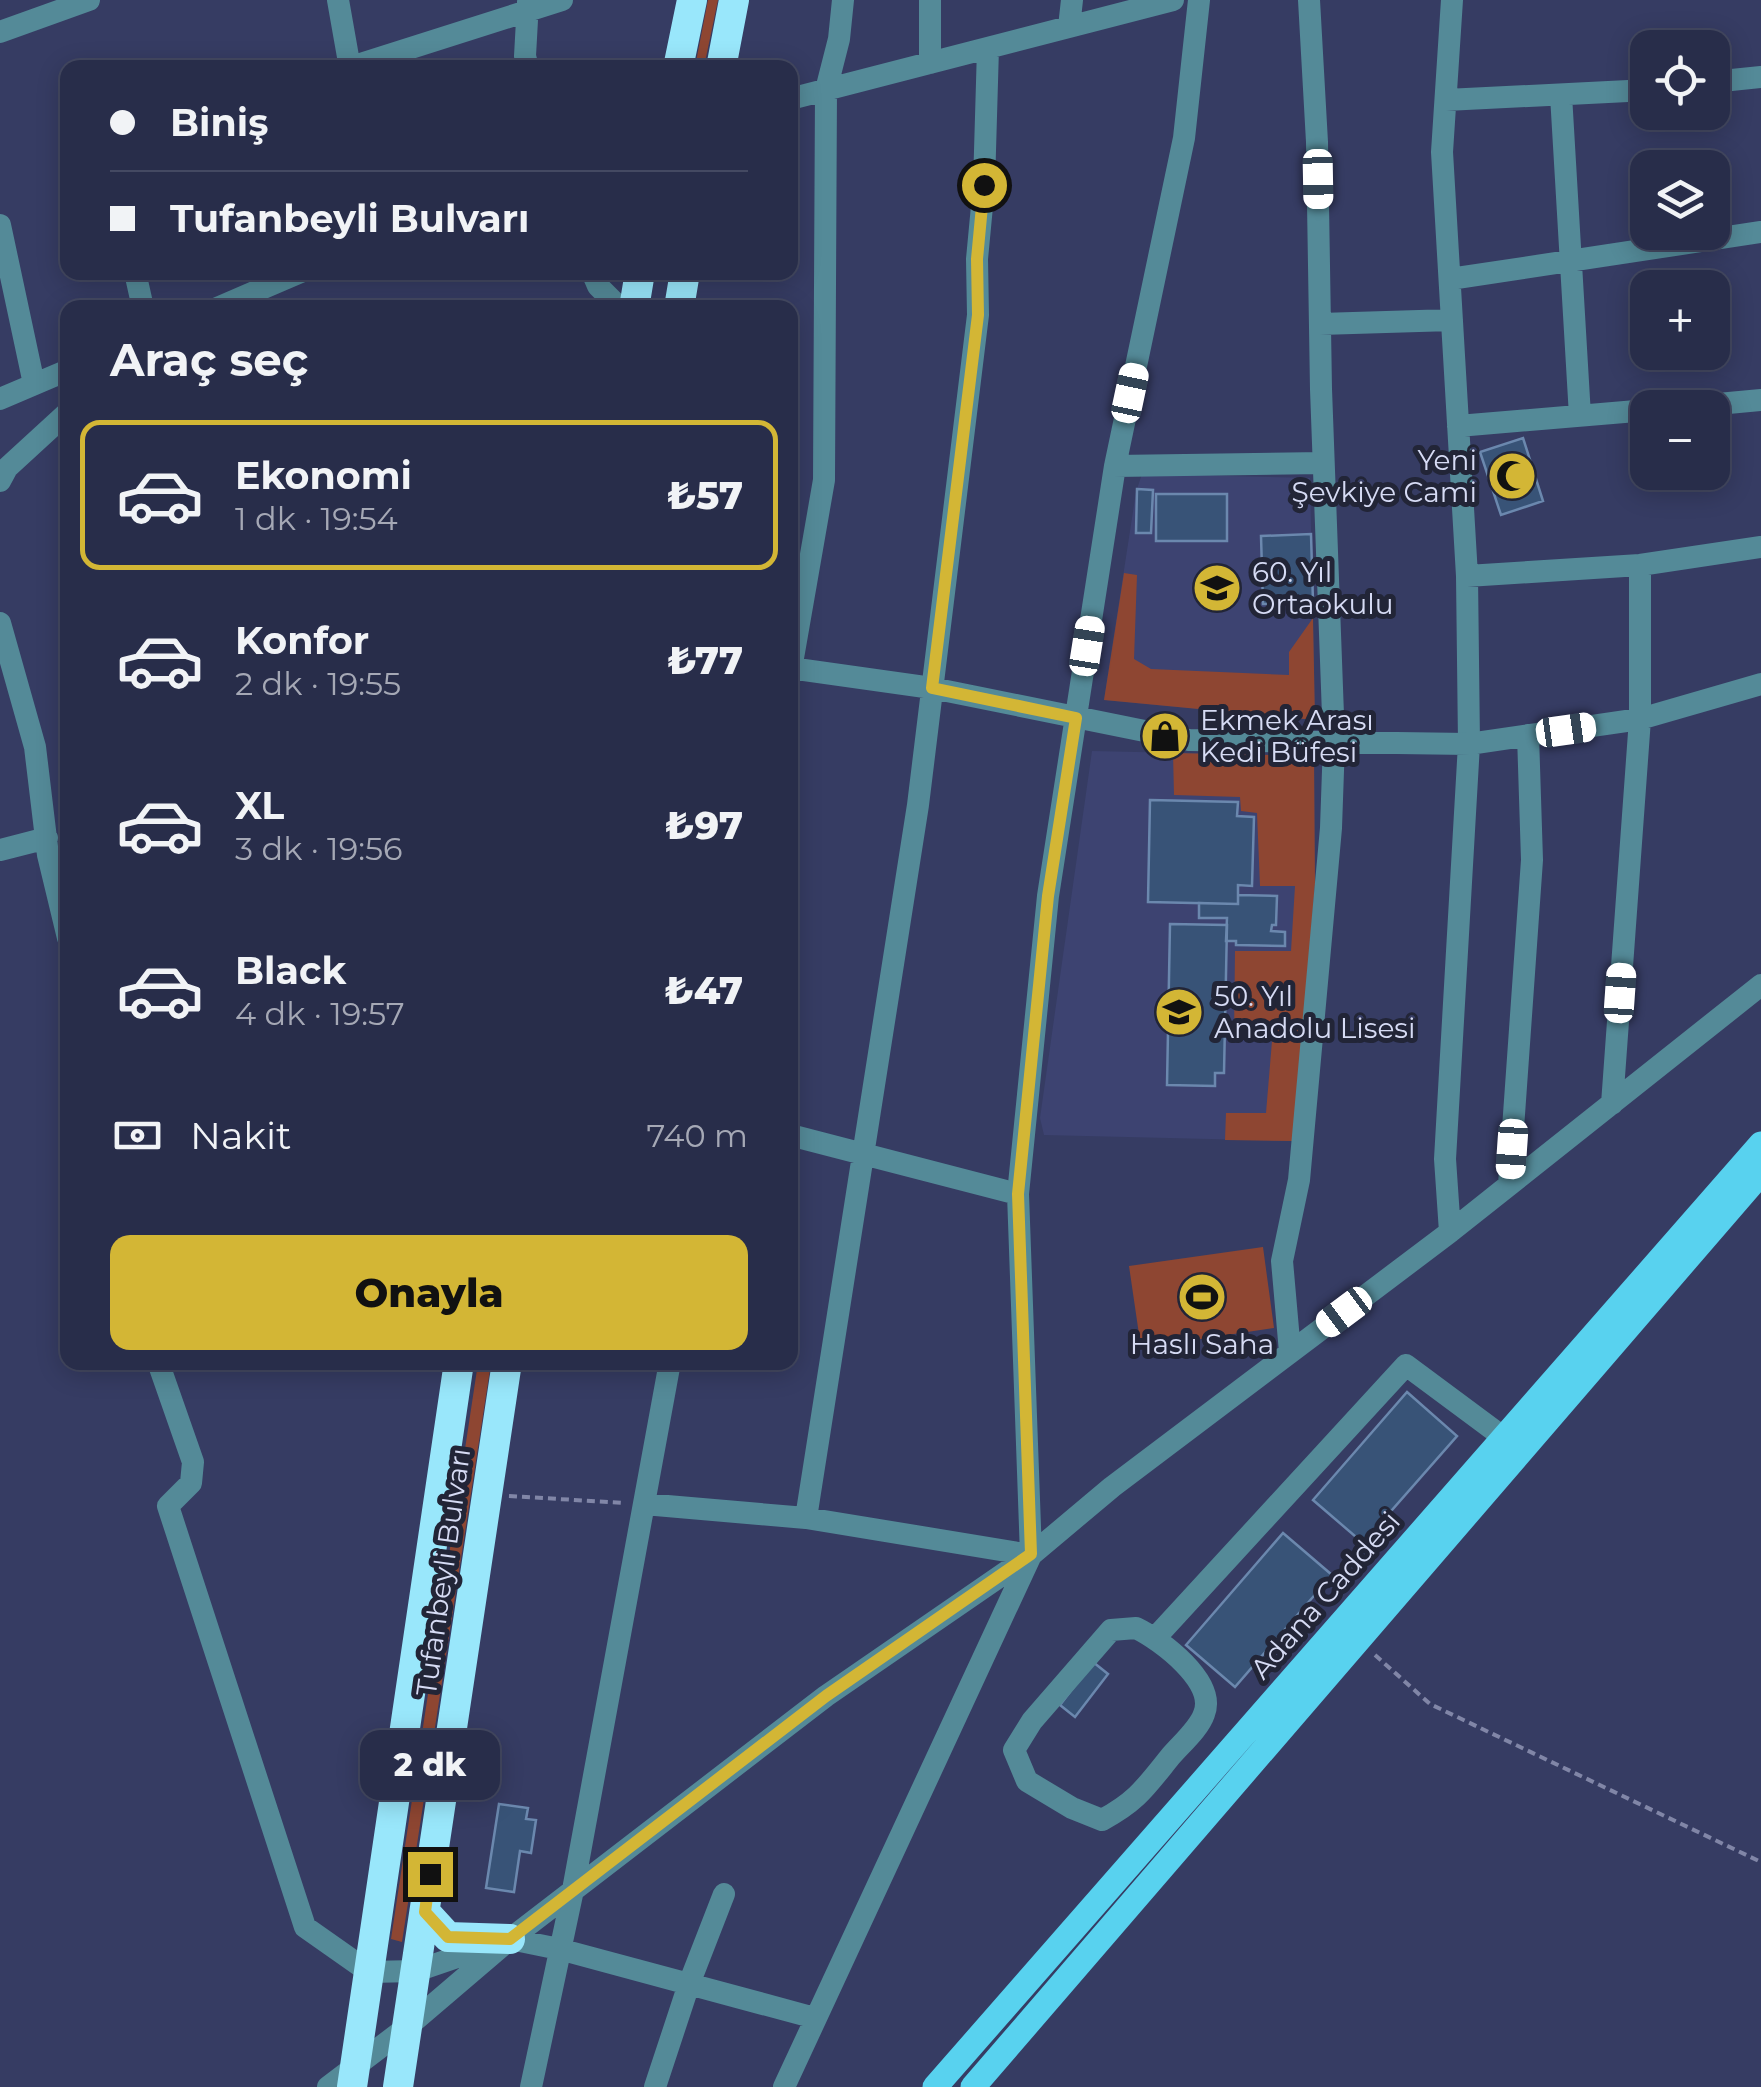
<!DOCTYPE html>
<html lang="tr">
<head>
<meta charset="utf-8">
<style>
	body { margin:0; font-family:Montserrat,sans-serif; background:#343954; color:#f1f3f6; height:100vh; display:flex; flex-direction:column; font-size:38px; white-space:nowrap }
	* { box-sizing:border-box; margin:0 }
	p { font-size:32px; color:#a5a8b5 }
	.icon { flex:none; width:55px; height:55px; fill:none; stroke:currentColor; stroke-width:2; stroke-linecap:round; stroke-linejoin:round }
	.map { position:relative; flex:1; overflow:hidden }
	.sheet { position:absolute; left:60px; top:300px; width:738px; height:1070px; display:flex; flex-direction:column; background:#282d4a; border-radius:20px; box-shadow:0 5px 25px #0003,0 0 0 2px #444962 }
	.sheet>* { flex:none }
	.hud { position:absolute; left:60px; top:60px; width:738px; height:220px; border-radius:20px; box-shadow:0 5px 25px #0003,0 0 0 2px #444962; display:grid; align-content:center; height:220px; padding:0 50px; background:#282d4a }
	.tools { position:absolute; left:1630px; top:30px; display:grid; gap:20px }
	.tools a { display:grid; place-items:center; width:100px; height:100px; border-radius:20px; background:#282d4a; box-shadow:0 5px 25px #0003,0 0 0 2px #444962; font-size:50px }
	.end { position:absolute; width:45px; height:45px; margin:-22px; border:12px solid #d3b635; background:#111; box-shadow:0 0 0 5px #111 }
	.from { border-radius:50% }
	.bubble { position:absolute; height:70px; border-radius:20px; background:#282d4a; box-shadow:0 5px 25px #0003,0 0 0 2px #444962; font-size:32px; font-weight:800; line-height:70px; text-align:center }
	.car { position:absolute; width:30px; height:60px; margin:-30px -15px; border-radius:12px; box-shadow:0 0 8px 2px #0007; background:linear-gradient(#fff 24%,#345 0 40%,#fff 0 76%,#345 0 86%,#fff 0) }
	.hud b { display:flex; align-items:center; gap:35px; height:95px; font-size:38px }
	.hud b+b { border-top:2px solid #444962 }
	.hud i { width:25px; height:25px; background:#f1f3f6 }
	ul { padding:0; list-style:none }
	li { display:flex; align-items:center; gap:30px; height:150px; margin:0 20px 15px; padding:0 30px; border:5px solid transparent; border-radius:20px }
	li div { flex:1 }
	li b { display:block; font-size:38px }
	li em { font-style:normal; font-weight:800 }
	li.current { border-color:#d3b635 }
	li>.icon { width:90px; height:90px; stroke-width:1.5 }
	h2 { padding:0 50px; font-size:45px; line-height:120px }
	.pay { display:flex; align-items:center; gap:25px; height:110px; padding:0 50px; font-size:38px }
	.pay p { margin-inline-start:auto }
	.action { display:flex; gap:20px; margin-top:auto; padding:20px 50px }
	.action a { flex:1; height:115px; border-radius:20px; background:#d3b635; color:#111; font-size:40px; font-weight:800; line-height:115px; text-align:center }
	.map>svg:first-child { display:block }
	.built { fill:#3d4371 }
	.green { fill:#8e4632 }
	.building { fill:#385377; stroke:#6b88ae; stroke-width:2.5 }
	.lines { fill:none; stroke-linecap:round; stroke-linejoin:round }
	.path { stroke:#8186a7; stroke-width:4; stroke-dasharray:8 5; stroke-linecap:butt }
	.minor { stroke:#548a98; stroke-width:22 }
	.major { stroke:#58d2ef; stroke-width:25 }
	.highway { stroke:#99e7fb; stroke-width:30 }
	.route { stroke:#d3b635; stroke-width:12 }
	.labels { text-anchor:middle; stroke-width:10; stroke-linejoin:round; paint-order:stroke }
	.poi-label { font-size:28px; fill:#d6dbf4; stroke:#222537; text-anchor:start }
	.street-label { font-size:28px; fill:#d6dbf4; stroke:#222537 }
</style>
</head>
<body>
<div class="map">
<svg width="1761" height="2087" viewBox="0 0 1761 2087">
	<rect width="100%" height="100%" fill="#363c63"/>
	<!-- built -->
	<path class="built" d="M 1142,474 L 1310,478 L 1315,720 L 1104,700 L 1136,492 Z
		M 1092,751 L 1314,756 L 1315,884 L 1294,1141 L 1044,1135 L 1040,1118 Z"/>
	<!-- green -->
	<path class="green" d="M 708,0 L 718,0 L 704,67 L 695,67 Z
		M 1124,573 L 1137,575 L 1134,659 L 1151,669 L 1289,675 L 1289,652 L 1313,618 L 1315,720 L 1104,700 Z
		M 1173,753 L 1314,756 L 1315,884 L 1294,1141 L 1225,1140 L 1226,1113 L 1266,1113 L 1272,1041 L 1234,1037 L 1235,951 L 1291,951 L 1295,886 L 1260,886 L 1257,813 L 1241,811 L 1240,797 L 1174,795 Z
		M 1263,1247 L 1274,1328 L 1141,1348 L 1129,1266 Z
		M 478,1363 L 491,1363 L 402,1942 L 391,1939 Z"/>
	<!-- building -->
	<path class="building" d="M 1523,438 L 1543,501 L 1501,515 L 1480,452 Z
		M 1137,489 L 1153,490 L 1151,533 L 1136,533 Z
		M 1156,494 L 1227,494 L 1227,541 L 1156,541 Z
		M 1311,534 L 1313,602 L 1263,604 L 1261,536 Z
		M 1150,800 L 1238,802 L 1237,816 L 1254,817 L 1252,886 L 1238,885 L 1238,904 L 1148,902 Z
		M 1238,895 L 1277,896 L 1276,925 L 1272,925 L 1271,931 L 1285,932 L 1285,946 L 1236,945 L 1236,941 L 1226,941 L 1227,918 L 1199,918 L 1199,903 L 1238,904 Z
		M 1170,924 L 1227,925 L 1224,1073 L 1215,1073 L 1215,1086 L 1167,1085 Z
		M 1407,1392 L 1457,1436 L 1363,1543 L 1313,1500 Z
		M 1283,1533 L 1332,1575 L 1235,1687 L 1186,1645 Z
		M 1093,1662 L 1108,1674 L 1075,1717 L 1060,1705 Z
		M 499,1804 L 528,1808 L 526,1819 L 536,1820 L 531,1853 L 520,1851 L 514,1892 L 486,1888 Z"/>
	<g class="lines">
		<!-- path -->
		<path class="path" d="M 509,1496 L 625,1503
			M 1375,1655 L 1430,1704 L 1761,1862"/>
		<!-- minor -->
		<path class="minor" d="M 338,0 L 350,68
			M 930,0 L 930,63
			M 528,2 L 525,56 L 528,68
			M 1069,27 L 1072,0
			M 0,32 L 89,0
			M 348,68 L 562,0
			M 1712,82 L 1761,77
			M 1561,95 L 1580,416
			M 790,99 L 1173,0
			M 1446,100 L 1648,90
			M 0,225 L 34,384
			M 135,272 L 143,308
			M 592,272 L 598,286 L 620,308
			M 1450,279 L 1761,232
			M 217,308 L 301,272
			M 1320,324 L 1452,320
			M 0,399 L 68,370
			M 1675,408 L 1761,400
			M 1458,426 L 1648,410
			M 1115,466 L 1323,463
			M 0,481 L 7,468 L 68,412
			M 1467,576 L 1640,565 L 1761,547
			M 0,623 L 35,747 L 48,855 L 68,938
			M 790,668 L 932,688 L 1189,740 L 1469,744 L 1640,719 L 1761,684
			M 790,675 L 824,480 L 826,90 L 839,39 L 843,0
			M 0,850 L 47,838
			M 1612,1104 L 1640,719 L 1640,565
			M 790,1135 L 1018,1194
			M 1509,1185 L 1532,860 L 1528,735
			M 1450,1232 L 1445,1159 L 1469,744 L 1467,576 L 1442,152 L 1452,0
			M 1290,1352 L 1282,1261 L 1299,1180 L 1331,828 L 1334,742 L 1321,389 L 1317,142 L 1309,0
			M 158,1362 L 193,1462 L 191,1483 L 168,1506 L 305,1927 L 369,1972 L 416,1971 L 510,1939 L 559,1949 L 815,2018
			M 644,1504 L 806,1518 L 1031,1555
			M 806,1518 L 918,805 L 978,315 L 977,259 L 984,185 L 988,48
			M 1136,1628 C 1161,1640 1217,1682 1204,1714 C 1199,1729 1180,1745 1170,1757 C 1145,1788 1137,1801 1102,1820 L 1072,1808 L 1027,1781 L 1014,1750 L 1032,1721 L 1111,1630 Z
			M 1156,1637 L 1406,1365 L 1503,1437
			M 328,2087 L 407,2027 L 510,1939 L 826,1696 L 1031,1555 L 1112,1487 L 1450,1232 L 1761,985
			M 531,2087 L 573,1890 L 670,1362
			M 655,2087 L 689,1984 L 724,1894
			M 784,2087 L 1031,1555 L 1018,1194 L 1048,896 L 1115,466 L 1184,138 L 1199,0"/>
		<!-- major -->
		<path class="major" d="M 935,2087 L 1761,1144
			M 973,2087 L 1761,1173"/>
		<!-- highway -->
		<path class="highway" d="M 678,68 L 692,0
			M 721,68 L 734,0
			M 634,308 L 640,272
			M 679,308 L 685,272
			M 425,1912 L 448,1937 L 510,1939
			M 352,2087 L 459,1362
			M 398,2087 L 507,1362"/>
	</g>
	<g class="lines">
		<!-- route -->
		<path class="route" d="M 430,1874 L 425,1912 L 448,1937 L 510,1939 L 826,1696 L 1031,1554 L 1018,1194 L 1048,896 L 1076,718 L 932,688 L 978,315 L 977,259 L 984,185"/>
	</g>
	<!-- icons -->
	<defs>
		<g id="mosque-disc" transform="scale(2.5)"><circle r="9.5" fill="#d3b635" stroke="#222537"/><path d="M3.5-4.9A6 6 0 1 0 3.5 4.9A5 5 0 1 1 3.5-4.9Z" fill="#111"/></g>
		<g id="school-disc" transform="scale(2.5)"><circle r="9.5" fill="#d3b635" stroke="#222537"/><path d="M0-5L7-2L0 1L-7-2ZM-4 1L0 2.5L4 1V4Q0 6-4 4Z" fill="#111"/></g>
		<g id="shop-disc" transform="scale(2.5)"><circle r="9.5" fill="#d3b635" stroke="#222537"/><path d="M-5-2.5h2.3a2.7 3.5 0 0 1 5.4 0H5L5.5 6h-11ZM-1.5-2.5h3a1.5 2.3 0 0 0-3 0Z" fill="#111"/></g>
		<g id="stadium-disc" transform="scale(2.5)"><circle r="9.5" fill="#d3b635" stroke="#222537"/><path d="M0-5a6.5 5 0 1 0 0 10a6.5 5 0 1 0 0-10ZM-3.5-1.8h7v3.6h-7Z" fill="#111"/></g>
	</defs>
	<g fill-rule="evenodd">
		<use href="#mosque-disc" x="1512" y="476"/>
		<use href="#school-disc" x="1217" y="588"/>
		<use href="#shop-disc" x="1165" y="736"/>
		<use href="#school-disc" x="1179" y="1012"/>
		<use href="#stadium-disc" x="1202" y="1297"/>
	</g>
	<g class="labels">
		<!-- poi labels -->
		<g class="poi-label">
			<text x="1477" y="470" text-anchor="end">Yeni<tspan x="1477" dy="32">Şevkiye Cami</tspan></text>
			<text x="1252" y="582">60. Yıl<tspan x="1252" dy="32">Ortaokulu</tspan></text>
			<text x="1200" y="730">Ekmek Arası<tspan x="1200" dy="32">Kedi Büfesi</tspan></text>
			<text x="1214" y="1006">50. Yıl<tspan x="1214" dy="32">Anadolu Lisesi</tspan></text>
			<text x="1202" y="1354" text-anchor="middle">Haslı Saha</text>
		</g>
		<!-- street labels -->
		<g class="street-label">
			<text transform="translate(443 1572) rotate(-82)" y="10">Tufanbeyli Bulvarı</text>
			<text transform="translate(1325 1595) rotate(-49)" y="10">Adana Caddesi</text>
		</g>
	</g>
</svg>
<div class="tools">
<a><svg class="icon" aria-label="locate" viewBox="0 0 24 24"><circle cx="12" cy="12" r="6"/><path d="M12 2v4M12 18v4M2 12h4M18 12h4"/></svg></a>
<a><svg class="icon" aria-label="layers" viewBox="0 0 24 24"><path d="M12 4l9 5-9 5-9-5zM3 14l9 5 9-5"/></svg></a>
<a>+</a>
<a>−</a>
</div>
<i class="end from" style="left:984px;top:185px"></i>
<i class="end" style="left:430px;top:1874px"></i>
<div class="bubble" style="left:360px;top:1730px;width:140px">2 dk</div>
<i class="car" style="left:1318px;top:179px;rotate:179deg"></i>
<i class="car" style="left:1130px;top:393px;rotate:12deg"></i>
<i class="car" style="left:1087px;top:646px;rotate:9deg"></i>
<i class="car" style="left:1566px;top:730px;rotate:82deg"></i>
<i class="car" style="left:1620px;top:993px;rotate:4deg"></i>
<i class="car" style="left:1512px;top:1149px;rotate:184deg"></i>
<i class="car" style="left:1344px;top:1312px;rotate:233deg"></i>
<div class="hud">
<b><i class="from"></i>Biniş</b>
<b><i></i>Tufanbeyli Bulvarı</b>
</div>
<section class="sheet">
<h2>Araç seç</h2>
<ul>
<li class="current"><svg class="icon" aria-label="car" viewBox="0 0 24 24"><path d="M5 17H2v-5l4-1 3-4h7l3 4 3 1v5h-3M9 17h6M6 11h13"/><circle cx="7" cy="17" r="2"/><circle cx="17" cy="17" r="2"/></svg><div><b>Ekonomi</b><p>1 dk · 19:54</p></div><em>₺57</em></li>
<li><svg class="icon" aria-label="car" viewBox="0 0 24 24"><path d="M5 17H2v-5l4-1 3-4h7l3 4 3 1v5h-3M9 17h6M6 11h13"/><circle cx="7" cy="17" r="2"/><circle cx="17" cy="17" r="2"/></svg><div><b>Konfor</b><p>2 dk · 19:55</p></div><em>₺77</em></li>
<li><svg class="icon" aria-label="car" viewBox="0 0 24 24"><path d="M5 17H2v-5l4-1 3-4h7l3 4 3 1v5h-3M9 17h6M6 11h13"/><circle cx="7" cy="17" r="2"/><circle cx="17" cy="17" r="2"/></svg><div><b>XL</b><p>3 dk · 19:56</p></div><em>₺97</em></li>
<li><svg class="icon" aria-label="car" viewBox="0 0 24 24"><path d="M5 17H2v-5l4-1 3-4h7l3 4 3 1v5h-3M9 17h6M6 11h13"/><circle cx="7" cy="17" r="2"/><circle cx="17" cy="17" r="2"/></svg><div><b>Black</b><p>4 dk · 19:57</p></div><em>₺47</em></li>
</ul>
<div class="pay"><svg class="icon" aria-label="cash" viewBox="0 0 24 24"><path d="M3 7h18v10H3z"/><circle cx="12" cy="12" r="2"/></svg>Nakit<p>740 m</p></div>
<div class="action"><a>Onayla</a></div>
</section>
</div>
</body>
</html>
